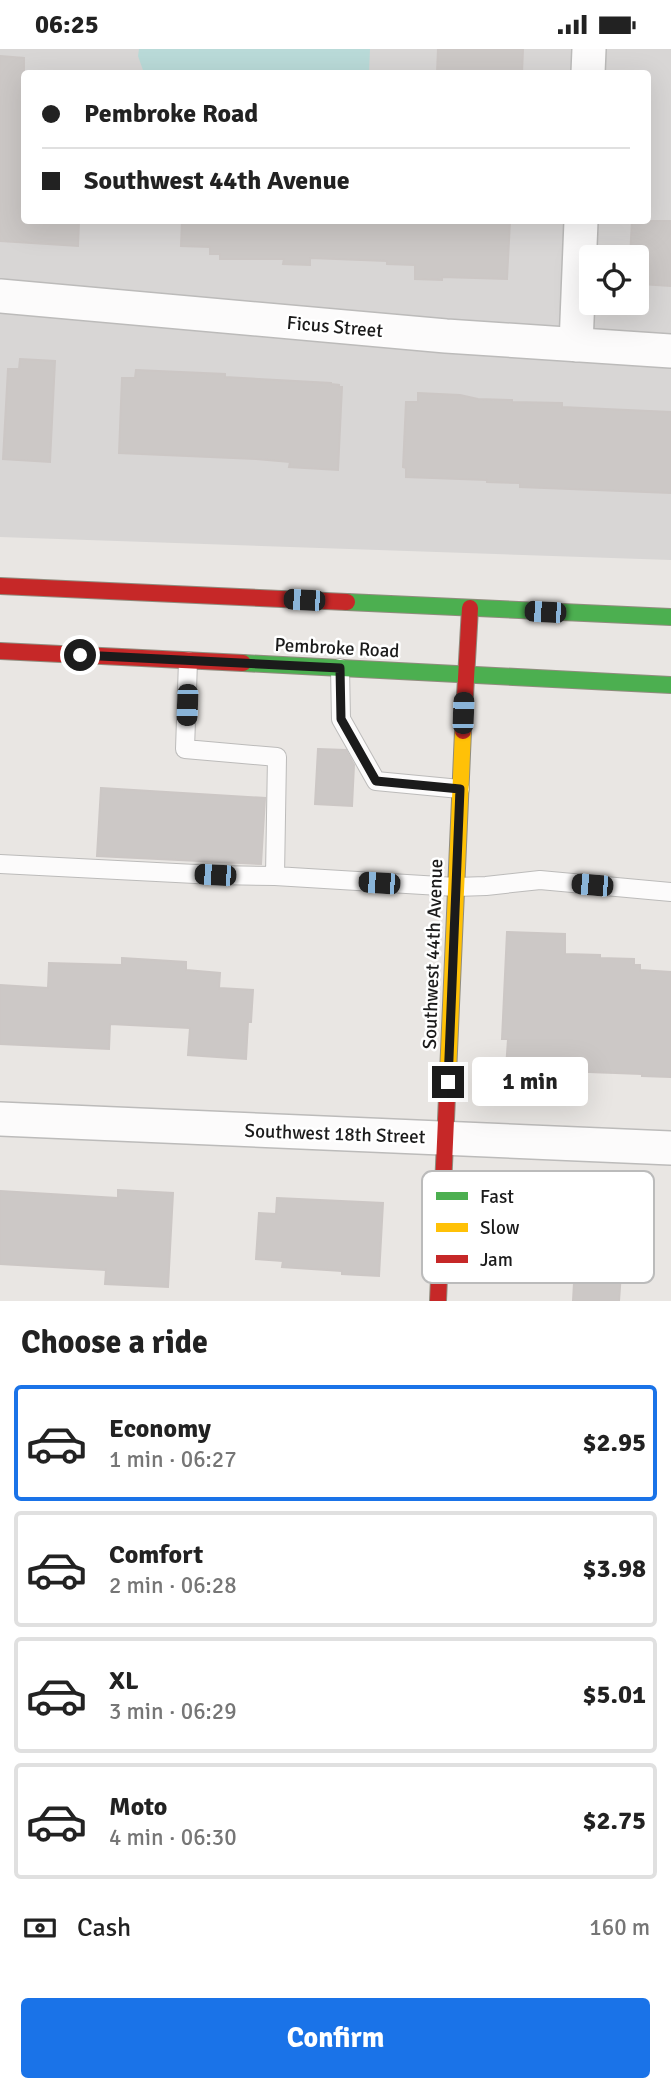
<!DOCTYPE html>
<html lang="en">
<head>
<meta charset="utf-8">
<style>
	body { margin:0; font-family:Signika,sans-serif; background:#f2f2f2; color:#222; height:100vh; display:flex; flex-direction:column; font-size:26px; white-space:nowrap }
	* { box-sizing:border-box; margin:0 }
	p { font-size:23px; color:#767676 }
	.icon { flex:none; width:38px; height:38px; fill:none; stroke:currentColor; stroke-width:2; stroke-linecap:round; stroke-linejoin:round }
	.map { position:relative; height:1252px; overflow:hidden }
	.sheet { display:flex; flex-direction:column; background:#fff; flex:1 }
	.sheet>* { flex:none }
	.banner { position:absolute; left:21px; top:21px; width:630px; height:154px; border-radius:7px; box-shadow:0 7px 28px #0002; display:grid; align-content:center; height:154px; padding:0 21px; background:#fff }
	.fabs { position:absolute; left:579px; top:196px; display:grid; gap:14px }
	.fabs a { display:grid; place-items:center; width:70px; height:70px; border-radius:7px; background:#fff; box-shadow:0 7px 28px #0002; font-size:35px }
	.end { position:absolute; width:32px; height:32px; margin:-16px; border:9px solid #1b1b1b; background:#fff; box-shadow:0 0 0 4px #fff }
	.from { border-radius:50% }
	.bubble { position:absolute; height:49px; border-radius:7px; background:#fff; box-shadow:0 7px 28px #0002; font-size:23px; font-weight:700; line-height:49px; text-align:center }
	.car { position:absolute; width:21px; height:42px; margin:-21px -10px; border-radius:9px; box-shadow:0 0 5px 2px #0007; background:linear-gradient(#222 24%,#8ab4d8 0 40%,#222 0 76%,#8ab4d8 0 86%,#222 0) }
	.banner b { display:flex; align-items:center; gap:24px; height:66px; font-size:26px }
	.banner b+b { border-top:2px solid #e0e0e0 }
	.banner i { width:18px; height:18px; background:#222 }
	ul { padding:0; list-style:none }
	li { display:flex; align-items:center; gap:21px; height:116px; margin:0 14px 10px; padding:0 7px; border:4px solid #e0e0e0; border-radius:7px }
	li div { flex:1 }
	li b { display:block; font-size:26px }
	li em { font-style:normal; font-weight:700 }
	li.current { border-color:#1a73e8 }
	li>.icon { width:63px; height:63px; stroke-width:1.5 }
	h2 { padding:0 21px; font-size:32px; line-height:84px }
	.pay { display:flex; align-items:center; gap:18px; height:77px; padding:0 21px; font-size:26px }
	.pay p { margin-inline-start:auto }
	.button { display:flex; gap:14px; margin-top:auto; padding:14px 21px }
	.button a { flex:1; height:80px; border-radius:7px; background:#1a73e8; color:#fff; font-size:28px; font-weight:700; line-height:80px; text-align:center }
	.status { display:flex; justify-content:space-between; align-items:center; height:49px; padding:0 35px; background:#fff; direction:ltr }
	.status svg { height:19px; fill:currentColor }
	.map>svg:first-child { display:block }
	.residential { fill:#d8d6d5; fill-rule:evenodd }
	.water { fill:#b9dad8 }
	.building { fill:#ccc8c6; stroke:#ccc7c5; stroke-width:2 }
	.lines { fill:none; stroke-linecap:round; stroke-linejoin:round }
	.lane-casing { stroke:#bcbbba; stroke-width:20 }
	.street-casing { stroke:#bcbbba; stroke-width:36 }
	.fast-casing { stroke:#908c7e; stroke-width:18 }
	.slow-casing { stroke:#908c7e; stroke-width:18 }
	.jam-casing { stroke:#908c7e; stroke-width:18 }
	.lane { stroke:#fcfbfb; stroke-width:18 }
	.street { stroke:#fcfbfb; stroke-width:33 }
	.fast { stroke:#4caf50; stroke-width:16 }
	.slow { stroke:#ffc107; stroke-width:16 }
	.jam { stroke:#c62828; stroke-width:16 }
	.route { stroke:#1b1b1b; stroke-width:9 }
	.labels { text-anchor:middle; stroke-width:5; stroke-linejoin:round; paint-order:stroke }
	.street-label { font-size:19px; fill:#1b1b1b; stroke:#fff }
	.key { fill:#fff; stroke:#bbb; stroke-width:2 }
	.key-label { font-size:19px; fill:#1b1b1b }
</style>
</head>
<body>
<div class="status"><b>06:25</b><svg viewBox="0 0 49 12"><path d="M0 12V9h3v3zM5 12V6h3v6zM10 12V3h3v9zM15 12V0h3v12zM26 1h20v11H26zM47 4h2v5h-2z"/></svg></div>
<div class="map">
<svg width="671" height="1252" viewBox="0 0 671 1252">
	<rect width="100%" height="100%" fill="#e9e6e3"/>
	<!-- residential -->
	<path class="residential" d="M 0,0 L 671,0 L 671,511 L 0,488 ZM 24,24 L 648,24 L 648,172 L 24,172 ZM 592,208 L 637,208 L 637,254 L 592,254 Z"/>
	<!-- water -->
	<path class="water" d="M 139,0 L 370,0 L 369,24 L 144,24 L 138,7 Z"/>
	<!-- building -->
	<path class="building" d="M 438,0 L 523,0 L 522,24 L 437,24 Z
		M 0,7 L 24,9 L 24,172 L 79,172 L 78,197 L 0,192 Z
		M 182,172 L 510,172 L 507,230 L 442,228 L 442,231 L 415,230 L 415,216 L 387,215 L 387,212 L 310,209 L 310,216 L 283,215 L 284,210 L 220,210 L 220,205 L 210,205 L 210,198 L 181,197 Z
		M 632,172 L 671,172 L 671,237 L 641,235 L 641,227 L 637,226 L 637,208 L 630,208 Z
		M 20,310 L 55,312 L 50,413 L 3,410 L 8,320 L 19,320 Z
		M 136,321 L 225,325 L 225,328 L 331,334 L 331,335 L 339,336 L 339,338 L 342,338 L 338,421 L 289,418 L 290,413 L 256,410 L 119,404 L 122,329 L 135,329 Z
		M 418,344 L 460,346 L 478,350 L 512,351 L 512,353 L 562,354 L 562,358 L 671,363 L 671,444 L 520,438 L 520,434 L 487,433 L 487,431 L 406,428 L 406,419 L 403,418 L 406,353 L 418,353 Z
		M 318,700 L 346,701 L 354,716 L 352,757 L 315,755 Z
		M 101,739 L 265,749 L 261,815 L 97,807 Z
		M 507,883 L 565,885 L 565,905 L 600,906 L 600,909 L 634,910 L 634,916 L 640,916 L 640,921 L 671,923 L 671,1028 L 642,1027 L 642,1025 L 506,1020 L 508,990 L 502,990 Z
		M 122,909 L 186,913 L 186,921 L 220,924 L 219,939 L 253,941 L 251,973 L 248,973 L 246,1010 L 188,1006 L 190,979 L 110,975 L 109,1000 L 0,995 L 0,936 L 48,939 L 49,914 L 122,916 Z
		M 118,1141 L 173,1144 L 168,1238 L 105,1235 L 106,1221 L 0,1215 L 0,1142 L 118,1149 Z
		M 277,1149 L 383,1154 L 379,1227 L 342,1225 L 342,1222 L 282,1218 L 283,1212 L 256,1210 L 259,1164 L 276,1165 Z
		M 577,1179 L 624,1182 L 619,1252 L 573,1252 Z"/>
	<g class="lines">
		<!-- lane casing -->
		<g class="lane-casing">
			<path id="lane" d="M 188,612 L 185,700 L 277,708 L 275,827 L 456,838 L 486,837 L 540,831 L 671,843
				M 340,619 L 341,670 L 376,732 L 460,740
				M 0,815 L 215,826 L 275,827"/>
		</g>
		<!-- street casing -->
		<g class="street-casing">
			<path id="street" d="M 588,24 L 589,0
				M 0,247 L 446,287 L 671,302
				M 576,296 L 581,172
				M 0,1070 L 671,1099"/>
		</g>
		<!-- fast casing -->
		<g class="fast-casing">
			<path id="fast" d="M 347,553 L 671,568
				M 243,614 L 671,636"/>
		</g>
		<!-- slow casing -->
		<g class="slow-casing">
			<path id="slow" d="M 448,1025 L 463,682"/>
		</g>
		<!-- jam casing -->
		<g class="jam-casing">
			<path id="jam" d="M 0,537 L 347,553
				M 0,602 L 243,614
				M 463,682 L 470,559
				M 438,1252 L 448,1025"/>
		</g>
		<!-- lane -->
		<use href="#lane" class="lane"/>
		<!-- street -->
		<use href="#street" class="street"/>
		<!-- fast -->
		<use href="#fast" class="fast"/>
		<!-- slow -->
		<use href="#slow" class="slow"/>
		<!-- jam -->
		<use href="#jam" class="jam"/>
	</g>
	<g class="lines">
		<!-- route -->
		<path class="route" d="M 80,606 L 340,619 L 341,670 L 376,732 L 460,740 L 448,1033"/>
	</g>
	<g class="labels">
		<!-- street labels -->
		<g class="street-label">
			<text transform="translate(335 277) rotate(5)" y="7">Ficus Street</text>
			<text transform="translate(337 598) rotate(3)" y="7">Pembroke Road</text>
			<text transform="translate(432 905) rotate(-88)" y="7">Southwest 44th Avenue</text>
			<text transform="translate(335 1084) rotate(2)" y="7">Southwest 18th Street</text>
		</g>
	</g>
	<!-- legend -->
	<rect x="422" y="1122" width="232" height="112" rx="10" class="key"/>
	<rect x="436" y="1143" width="32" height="8" fill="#4caf50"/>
	<rect x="436" y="1174" width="32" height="9" fill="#ffc107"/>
	<rect x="436" y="1206" width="32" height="8" fill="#c62828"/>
	<g class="key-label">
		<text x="480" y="1154">Fast</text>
		<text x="480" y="1185">Slow</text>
		<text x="480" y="1217">Jam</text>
	</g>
</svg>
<div class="fabs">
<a><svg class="icon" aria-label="locate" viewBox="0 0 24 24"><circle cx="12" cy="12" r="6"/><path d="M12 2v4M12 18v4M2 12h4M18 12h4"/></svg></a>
</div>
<i class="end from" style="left:80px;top:606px"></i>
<i class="end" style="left:448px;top:1033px"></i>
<div class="bubble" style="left:472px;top:1008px;width:116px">1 min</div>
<i class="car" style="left:304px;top:551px;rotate:273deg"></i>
<i class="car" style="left:545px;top:563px;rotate:273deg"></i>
<i class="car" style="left:187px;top:656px;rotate:182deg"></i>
<i class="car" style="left:463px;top:664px;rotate:2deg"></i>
<i class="car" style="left:215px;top:826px;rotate:273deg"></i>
<i class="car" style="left:379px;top:834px;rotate:274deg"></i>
<i class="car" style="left:592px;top:836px;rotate:275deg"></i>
<div class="banner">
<b><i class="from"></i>Pembroke Road</b>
<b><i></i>Southwest 44th Avenue</b>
</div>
</div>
<section class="sheet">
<h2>Choose a ride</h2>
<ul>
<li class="current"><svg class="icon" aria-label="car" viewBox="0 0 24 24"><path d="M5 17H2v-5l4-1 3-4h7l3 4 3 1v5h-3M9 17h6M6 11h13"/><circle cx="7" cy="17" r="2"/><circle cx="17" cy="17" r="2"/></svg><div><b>Economy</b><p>1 min · 06:27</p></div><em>$2.95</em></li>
<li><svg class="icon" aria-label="car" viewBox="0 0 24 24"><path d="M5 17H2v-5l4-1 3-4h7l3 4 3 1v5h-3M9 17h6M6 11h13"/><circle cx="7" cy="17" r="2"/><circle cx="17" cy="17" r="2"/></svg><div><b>Comfort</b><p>2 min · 06:28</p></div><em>$3.98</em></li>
<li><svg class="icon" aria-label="car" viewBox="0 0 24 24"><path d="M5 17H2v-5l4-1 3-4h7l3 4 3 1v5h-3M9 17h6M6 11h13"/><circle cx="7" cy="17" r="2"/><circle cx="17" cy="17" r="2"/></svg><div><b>XL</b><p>3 min · 06:29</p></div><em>$5.01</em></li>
<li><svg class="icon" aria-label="car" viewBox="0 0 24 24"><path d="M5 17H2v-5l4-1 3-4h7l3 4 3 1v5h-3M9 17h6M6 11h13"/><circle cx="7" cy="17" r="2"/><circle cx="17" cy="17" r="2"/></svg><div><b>Moto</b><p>4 min · 06:30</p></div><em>$2.75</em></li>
</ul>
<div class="pay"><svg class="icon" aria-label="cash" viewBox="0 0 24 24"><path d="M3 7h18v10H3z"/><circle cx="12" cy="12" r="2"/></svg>Cash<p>160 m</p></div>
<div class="button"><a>Confirm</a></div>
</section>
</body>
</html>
